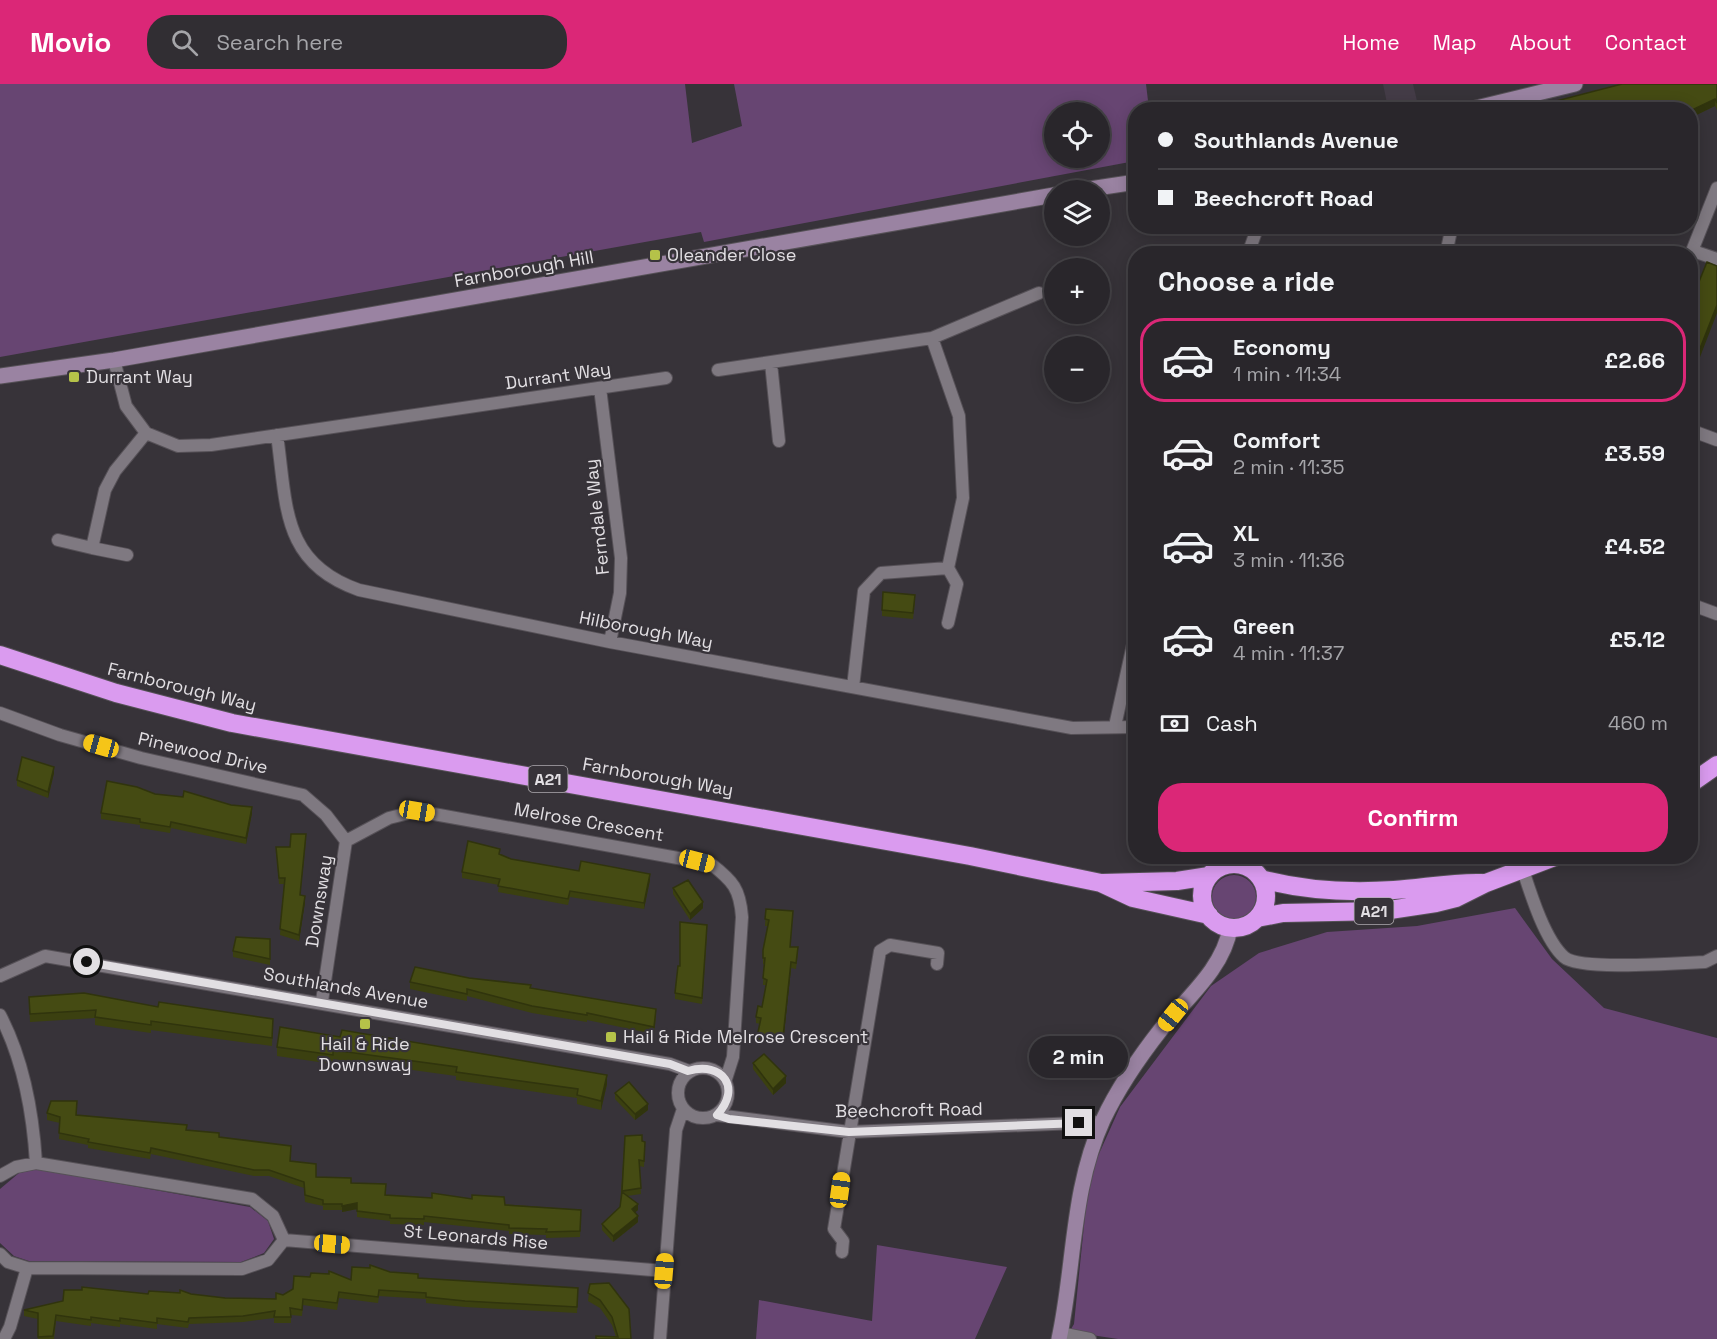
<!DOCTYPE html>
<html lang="en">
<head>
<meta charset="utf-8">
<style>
	body { margin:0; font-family:"Space Grotesk",sans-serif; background:#312e33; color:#f1f3f6; height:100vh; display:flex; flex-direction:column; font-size:22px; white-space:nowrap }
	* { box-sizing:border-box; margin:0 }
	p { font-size:20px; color:#a5a5a9 }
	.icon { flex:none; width:33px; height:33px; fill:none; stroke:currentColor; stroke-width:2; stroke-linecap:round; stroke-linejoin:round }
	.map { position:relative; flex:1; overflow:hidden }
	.details { position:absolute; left:1128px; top:162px; width:570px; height:618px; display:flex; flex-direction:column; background:#29262b; border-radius:24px; box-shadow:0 3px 15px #0003,0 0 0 2px #454347 }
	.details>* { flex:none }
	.top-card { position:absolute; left:1128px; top:18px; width:570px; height:132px; border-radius:24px; box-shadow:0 3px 15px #0003,0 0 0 2px #454347; display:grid; align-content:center; height:132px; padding:0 30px; background:#29262b }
	.buttons { position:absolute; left:1044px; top:18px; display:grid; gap:12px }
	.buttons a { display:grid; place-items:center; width:66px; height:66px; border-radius:50%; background:#29262b; box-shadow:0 3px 15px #0003,0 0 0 2px #454347; font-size:30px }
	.end { position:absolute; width:27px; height:27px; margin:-14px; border:8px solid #e2dfe3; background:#111; box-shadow:0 0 0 3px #111 }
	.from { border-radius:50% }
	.bubble { position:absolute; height:42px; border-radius:21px; background:#29262b; box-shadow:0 3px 15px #0003,0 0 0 2px #454347; font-size:20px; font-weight:700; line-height:42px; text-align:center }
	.car { position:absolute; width:18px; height:36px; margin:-18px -9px; border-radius:8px; box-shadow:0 0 4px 2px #0007; background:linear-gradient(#f5c518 24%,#345 0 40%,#f5c518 0 76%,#345 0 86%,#f5c518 0) }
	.top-card b { display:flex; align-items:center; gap:21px; height:57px; font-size:22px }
	.top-card b+b { border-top:2px solid #454347 }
	.top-card i { width:15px; height:15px; background:#f1f3f6 }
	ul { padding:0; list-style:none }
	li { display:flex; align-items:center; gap:18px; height:84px; margin:0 12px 9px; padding:0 18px; border:3px solid transparent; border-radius:24px }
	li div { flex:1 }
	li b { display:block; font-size:22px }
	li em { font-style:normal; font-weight:700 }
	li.selected { border-color:#db2777 }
	li>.icon { width:54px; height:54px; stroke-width:1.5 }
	h2 { padding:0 30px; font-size:27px; line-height:72px }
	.pay { display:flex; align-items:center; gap:15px; height:66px; padding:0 30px; font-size:22px }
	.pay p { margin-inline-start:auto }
	.cta { display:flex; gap:12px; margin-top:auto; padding:12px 30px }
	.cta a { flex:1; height:69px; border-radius:24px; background:#db2777; color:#fff; font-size:24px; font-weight:700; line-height:69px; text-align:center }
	header { display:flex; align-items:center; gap:36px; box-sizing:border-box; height:84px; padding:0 30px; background:#db2777; color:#fff }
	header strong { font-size:28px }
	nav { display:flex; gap:33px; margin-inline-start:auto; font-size:21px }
	.search { width:420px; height:54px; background:#312e33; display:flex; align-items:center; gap:15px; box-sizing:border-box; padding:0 21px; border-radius:24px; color:#a5a5a9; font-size:22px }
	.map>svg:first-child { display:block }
	.built { fill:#443c47 }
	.green { fill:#674572; fill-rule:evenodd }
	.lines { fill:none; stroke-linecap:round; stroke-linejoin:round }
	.street-casing { stroke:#565157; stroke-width:14 }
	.secondary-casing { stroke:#565157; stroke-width:17 }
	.highway-casing { stroke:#565157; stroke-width:20 }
	.street { stroke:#7f7981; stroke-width:12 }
	.secondary { stroke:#9a83a2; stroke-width:15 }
	.highway { stroke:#da9bef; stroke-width:18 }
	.wall { fill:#3b4010 }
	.shaded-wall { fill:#30340d }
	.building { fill:#454b13; stroke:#30340d; stroke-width:1.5 }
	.route { stroke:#e2dfe3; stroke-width:8 }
	.poi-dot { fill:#b5c249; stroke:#373339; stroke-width:2 }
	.labels { text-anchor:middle; stroke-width:4.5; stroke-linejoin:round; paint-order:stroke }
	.shield { fill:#373339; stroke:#afabb0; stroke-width:1.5 }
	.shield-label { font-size:16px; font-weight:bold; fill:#e2dfe3 }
	.poi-label { font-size:18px; fill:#e2dfe3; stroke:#373339; text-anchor:start }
	.street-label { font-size:18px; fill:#e2dfe3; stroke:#373339 }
</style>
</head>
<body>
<header>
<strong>Movio</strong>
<div class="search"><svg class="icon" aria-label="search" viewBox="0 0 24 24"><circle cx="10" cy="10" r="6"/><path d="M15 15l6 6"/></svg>Search here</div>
<nav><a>Home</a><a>Map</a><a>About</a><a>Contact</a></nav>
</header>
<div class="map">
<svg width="1717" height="1255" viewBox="0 0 1717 1255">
	<rect width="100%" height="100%" fill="#373339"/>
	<!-- built -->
	<path class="built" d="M 1383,0 L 1413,0 L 1417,17 L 1388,24 Z"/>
	<!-- green -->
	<path class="green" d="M 0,0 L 685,0 L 692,59 L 742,42 L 734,0 L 1146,0 L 1149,25 L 1136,26 L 1135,77 L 704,158 L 701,148 L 0,273 ZM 1054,28 L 1100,28 L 1100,74 L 1054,74 Z
		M1212 813a22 22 0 1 1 44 0a22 22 0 1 1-44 0Z
		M 1515,824 L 1552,875 L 1604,924 L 1717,954 L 1717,1255 L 1118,1255 L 1078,1249 L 1071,1245 L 1074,1240 L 1089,1092 L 1120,1023 L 1211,902 L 1259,869 L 1327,848 L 1417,842 Z
		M 37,1085 L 250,1123 L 268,1137 L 274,1155 L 264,1169 L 241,1178 L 29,1177 L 14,1172 L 0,1159 L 0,1105 L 19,1089 Z
		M 877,1161 L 1007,1183 L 975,1255 L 756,1255 L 759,1216 L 872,1237 Z"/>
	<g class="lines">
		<!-- street casing -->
		<g class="street-casing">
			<path id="street" d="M 1693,167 L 1717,175
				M 1248,170 L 1258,142
				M 1446,170 L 1452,142
				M 1690,172 L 1717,104
				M 114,276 L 126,322 L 146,349 L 115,387 L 105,406 L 92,464 L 127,471
				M 771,279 L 779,357
				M 718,286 L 932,254 L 1039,209
				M 600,304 L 621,474 L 620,509 L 610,558
				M 1690,346 L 1717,356
				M 146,349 L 178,362 L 211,361 L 666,294
				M 277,351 C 287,421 281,479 359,506 L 610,558 L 1072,644 L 1136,643
				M 58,456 L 92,464
				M 1690,520 L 1717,530
				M 948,539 L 957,500 L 948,484
				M 853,603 L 864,507 L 881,489 L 948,484 L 963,414 L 959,332 L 932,254
				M 0,629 L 60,651 L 141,674 L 303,711 L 326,731 L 346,757
				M 1115,642 L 1136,547
				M 346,757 L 389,734 L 417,727 L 711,780 C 733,797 740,805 742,833 L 733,973 L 726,995
				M 1523,786 C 1531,811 1545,856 1564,873 C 1579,887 1680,879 1705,878 L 1717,872
				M 0,892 L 45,872 L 670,980 L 689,987
				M 322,917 L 346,757
				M 0,931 C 23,975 33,1030 36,1079
				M678 1009a25 25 0 1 1 50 0a25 25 0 1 1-50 0Z
				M 717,1031 L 849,1048 L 1102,1038
				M 0,1092 L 16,1083 L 36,1079 L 252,1115 L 273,1132 L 284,1156 L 268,1176 L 242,1185 L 27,1184 L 8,1178 L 0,1170
				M 284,1156 L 665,1187
				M 842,1168 L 843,1157 L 834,1145 L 880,867 L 890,861 L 938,869 L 937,880
				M 1060,1249 L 1090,1255
				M 4,1255 L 10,1243 L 27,1184
				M 660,1255 L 676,1046 L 683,1025"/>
		</g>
		<!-- secondary casing -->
		<g class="secondary-casing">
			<path id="secondary" d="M 1468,26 L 1575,0
				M 1083,106 L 1136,98
				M 0,292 L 114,276 L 1054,111
				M 1059,1255 C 1075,1182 1071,1106 1103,1036 C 1118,1004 1140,972 1162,944 C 1187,914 1224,883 1230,844"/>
		</g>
		<!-- highway casing -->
		<g class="highway-casing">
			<path id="highway" d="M 0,571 L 116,609 L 232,639 L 970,772 L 1101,799 L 1133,814 L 1209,831
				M 1690,700 L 1717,681
				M1202 812a32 32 0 1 1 64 0a32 32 0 1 1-64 0Z
				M 1261,795 C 1305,807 1348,809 1394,806 C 1424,804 1452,798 1482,799
				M 1103,799 L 1177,797 L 1209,792
				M 1257,834 L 1283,829 L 1383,827 L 1436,819 L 1456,814 L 1486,799 L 1557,772"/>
		</g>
		<!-- street -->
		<use href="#street" class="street"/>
		<!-- secondary -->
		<use href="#secondary" class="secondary"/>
		<!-- highway -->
		<use href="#highway" class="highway"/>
	</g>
	<!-- wall -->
	<path class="wall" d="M 1717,0 L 1717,26 L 1715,22 L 1690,34 L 1690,26 L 1543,26 L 1543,23 Z
		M 915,517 L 913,535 L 882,532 L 882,526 Z
		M 54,689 L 48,714 L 17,702 L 17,696 Z
		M 155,710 L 252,729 L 246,760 L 171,744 L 170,749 L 140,744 L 140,741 L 101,735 L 101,729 Z
		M 306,756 L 300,811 L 305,818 L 299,857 L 280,851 L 284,800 L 279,800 L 276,763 L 290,763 Z
		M 500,770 L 511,775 L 579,787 L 650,796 L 644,825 L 570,813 L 568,821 L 498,808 L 499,801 L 462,794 L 462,788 Z
		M 673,804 L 703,824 L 690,836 L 673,810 Z
		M 766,825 L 790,863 L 798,869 L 796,885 L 791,884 L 783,959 L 757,959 L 757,953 L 760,940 L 756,939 L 756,933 L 762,923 L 766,901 L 763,901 L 764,880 L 763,880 L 763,874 L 768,842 L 765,842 Z
		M 707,848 L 702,920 L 675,915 L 675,909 L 680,882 Z
		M 270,855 L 270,881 L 233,873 L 233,867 Z
		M 469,894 L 530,904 L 656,932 L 654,950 L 587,936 L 587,938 L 532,929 L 467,912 L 467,917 L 410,905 L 410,898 Z
		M 29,913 L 158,923 L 273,935 L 272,962 L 151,946 L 151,949 L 95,941 L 95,934 L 30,938 Z
		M 280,943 L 607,1000 L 601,1026 L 577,1020 L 577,1014 L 456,996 L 456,992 L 333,975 L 333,980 L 277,972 L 277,963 Z
		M 753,979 L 786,999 L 773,1011 L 753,985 Z
		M 615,1009 L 648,1026 L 635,1036 L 615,1015 Z
		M 77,1023 L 77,1031 L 187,1046 L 291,1068 L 290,1077 L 316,1093 L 386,1106 L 386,1111 L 581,1126 L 580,1153 L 546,1154 L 546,1151 L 509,1150 L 509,1147 L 424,1138 L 424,1141 L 390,1140 L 390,1137 L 357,1133 L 357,1125 L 342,1128 L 342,1126 L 323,1126 L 323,1122 L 305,1118 L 304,1104 L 269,1092 L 254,1092 L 151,1070 L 150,1075 L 88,1064 L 88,1061 L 59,1055 L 60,1039 L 47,1036 L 47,1029 Z
		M 625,1052 L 642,1057 L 645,1064 L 644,1083 L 639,1082 L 641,1110 L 627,1112 L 638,1126 L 635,1128 L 638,1138 L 613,1158 L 602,1146 L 602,1140 L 620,1123 Z
		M 390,1188 L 418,1194 L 578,1210 L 577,1229 L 465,1223 L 426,1219 L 426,1215 L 379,1212 L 378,1219 L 339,1214 L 337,1226 L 303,1221 L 302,1232 L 291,1231 L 291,1239 L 274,1239 L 274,1234 L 243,1238 L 189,1240 L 188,1244 L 157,1240 L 157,1245 L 120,1240 L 120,1243 L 91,1239 L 91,1242 L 56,1237 L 54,1255 L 38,1255 L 38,1235 L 24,1232 L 24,1226 L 148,1210 L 191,1210 L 225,1214 L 276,1215 L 283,1211 L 351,1196 Z
		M 590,1200 L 631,1255 L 616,1253 L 612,1241 L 600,1224 L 588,1217 Z"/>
	<!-- shaded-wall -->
	<path class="shaded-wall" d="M 1715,15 L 1715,22 L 1690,34 L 1690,27 Z
		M 1717,221 L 1717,229 L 1690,299 L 1690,290 Z
		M 54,683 L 54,689 L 48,714 L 48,708 Z
		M 252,723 L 252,729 L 246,760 L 246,754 Z
		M 650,790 L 650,796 L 644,825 L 644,819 Z
		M 305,812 L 305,818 L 299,857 L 299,851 Z
		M 703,818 L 703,824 L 690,836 L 690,830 Z
		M 791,878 L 791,884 L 783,959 L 783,953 Z
		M 607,991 L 607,1000 L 601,1026 L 601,1017 Z
		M 786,992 L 786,999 L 773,1011 L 773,1005 Z
		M 648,1020 L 648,1026 L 635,1036 L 635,1030 Z
		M 357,1119 L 357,1125 L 342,1128 L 342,1122 Z
		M 638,1120 L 638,1126 L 632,1131 L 632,1125 Z
		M 638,1132 L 638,1138 L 613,1158 L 613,1152 Z"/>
	<!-- building -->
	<path class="building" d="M 1622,0 L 1717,0 L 1717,19 L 1715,15 L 1690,27 L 1690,26 L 1671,26 L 1669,23 L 1659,26 L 1543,26 L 1543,23 L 1556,19 L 1556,17 Z
		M 1707,178 L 1717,182 L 1717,221 L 1690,290 L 1690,220 Z
		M 883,508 L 915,511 L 913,529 L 882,526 Z
		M 22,673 L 54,683 L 48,708 L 17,696 Z
		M 107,697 L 137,703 L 155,710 L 183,713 L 184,707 L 231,721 L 252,723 L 246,754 L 171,738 L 170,743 L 140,738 L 140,735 L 101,729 Z
		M 291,750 L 306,750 L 300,811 L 305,812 L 299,851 L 280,845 L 285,794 L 279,794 L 276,763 L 290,763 Z
		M 468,757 L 500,765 L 499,770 L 511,775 L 579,787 L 581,777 L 650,790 L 644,819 L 570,807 L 568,815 L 498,802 L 500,795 L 462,788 Z
		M 688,796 L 703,818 L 690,830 L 673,804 Z
		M 766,825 L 793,827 L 790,863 L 798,863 L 796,879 L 791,878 L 783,953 L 757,953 L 761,934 L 756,933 L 758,922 L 762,923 L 767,896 L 763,894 L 765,874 L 763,874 L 763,866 L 769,836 L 765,835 Z
		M 680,838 L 707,841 L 702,914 L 675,909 L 678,882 L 680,882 Z
		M 236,853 L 270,855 L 270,875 L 233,867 Z
		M 415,883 L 469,894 L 531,901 L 530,904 L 656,925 L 654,943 L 587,929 L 587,931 L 532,922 L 467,905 L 467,910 L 410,898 Z
		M 84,909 L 158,923 L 159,918 L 273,935 L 272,954 L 151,937 L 151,941 L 95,933 L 96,926 L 30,930 L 29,913 Z
		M 280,943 L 340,953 L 342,946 L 607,991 L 601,1017 L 577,1011 L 578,1005 L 456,988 L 457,983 L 333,966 L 333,971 L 277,963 Z
		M 764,970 L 786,992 L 773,1005 L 753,979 Z
		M 629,998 L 648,1020 L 635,1030 L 615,1009 Z
		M 51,1017 L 77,1017 L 76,1031 L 187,1041 L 186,1046 L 219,1049 L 219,1053 L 291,1062 L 290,1077 L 316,1080 L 316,1093 L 351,1094 L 351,1099 L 386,1100 L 385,1111 L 432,1114 L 432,1109 L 472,1115 L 472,1111 L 504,1113 L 505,1121 L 581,1126 L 580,1147 L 546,1148 L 547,1145 L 509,1144 L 509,1141 L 424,1132 L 424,1135 L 390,1134 L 390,1131 L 357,1127 L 357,1119 L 342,1122 L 342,1120 L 323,1120 L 323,1116 L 305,1111 L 304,1098 L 269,1086 L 254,1086 L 151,1064 L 150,1069 L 88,1058 L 89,1055 L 59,1049 L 60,1033 L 47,1029 Z
		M 642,1051 L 642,1057 L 645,1058 L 644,1077 L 639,1076 L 641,1104 L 622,1107 L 625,1052 Z
		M 622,1108 L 638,1120 L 632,1125 L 638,1132 L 613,1152 L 602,1140 L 620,1123 Z
		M 370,1181 L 390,1188 L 418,1190 L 418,1194 L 578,1204 L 577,1223 L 465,1217 L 426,1213 L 426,1209 L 379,1206 L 378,1213 L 339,1208 L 337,1219 L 303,1215 L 302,1226 L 290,1224 L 291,1233 L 274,1233 L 275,1227 L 243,1232 L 189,1234 L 188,1238 L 157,1234 L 157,1239 L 120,1234 L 120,1237 L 91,1233 L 91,1236 L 56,1231 L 53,1252 L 38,1253 L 38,1229 L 24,1226 L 63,1217 L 64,1206 L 82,1206 L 82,1203 L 148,1210 L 149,1207 L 180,1209 L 180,1206 L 191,1210 L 225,1214 L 276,1215 L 276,1209 L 283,1211 L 293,1205 L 294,1192 L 310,1193 L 311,1189 L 329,1190 L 329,1187 L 351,1196 L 352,1183 L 370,1184 Z
		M 609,1199 L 629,1225 L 631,1255 L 596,1255 L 596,1252 L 618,1253 L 612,1233 L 600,1216 L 588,1209 L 590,1200 Z"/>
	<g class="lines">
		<!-- route -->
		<path class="route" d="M 87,878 L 670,980 L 688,987 C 723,977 742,1004 717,1031 L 729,1035 L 849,1048 L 1079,1039"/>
	</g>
	<!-- markers -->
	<g class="poi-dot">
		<rect x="649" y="165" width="12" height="12" rx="3"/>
		<rect x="68" y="287" width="12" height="12" rx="3"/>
		<rect x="359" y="934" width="12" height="12" rx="3"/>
		<rect x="605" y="947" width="12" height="12" rx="3"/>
	</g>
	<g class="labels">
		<!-- shield labels -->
		<g class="shield">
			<rect x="528.5" y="682" width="39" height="26" rx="4.5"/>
			<rect x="1354.5" y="814" width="39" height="26" rx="4.5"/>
		</g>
		<g class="shield-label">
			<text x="548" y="701">A21</text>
			<text x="1374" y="833">A21</text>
		</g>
		<!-- poi labels -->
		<g class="poi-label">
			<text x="667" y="177">Oleander Close</text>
			<text x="86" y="299">Durrant Way</text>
			<text x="623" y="959">Hail &amp; Ride Melrose Crescent</text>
			<text x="365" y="966" text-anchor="middle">Hail &amp; Ride<tspan x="365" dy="21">Downsway</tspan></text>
		</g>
		<!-- street labels -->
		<g class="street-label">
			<text transform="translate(524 185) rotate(-10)" y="6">Farnborough Hill</text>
			<text transform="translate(558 292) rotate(-8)" y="6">Durrant Way</text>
			<text transform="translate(597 433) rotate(-96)" y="6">Ferndale Way</text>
			<text transform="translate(646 546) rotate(11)" y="6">Hilborough Way</text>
			<text transform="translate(182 603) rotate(14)" y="6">Farnborough Way</text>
			<text transform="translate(203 669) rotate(13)" y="6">Pinewood Drive</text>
			<text transform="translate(658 693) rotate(10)" y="6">Farnborough Way</text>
			<text transform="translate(589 738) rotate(10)" y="6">Melrose Crescent</text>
			<text transform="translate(319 817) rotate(-81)" y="6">Downsway</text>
			<text transform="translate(346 904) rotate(10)" y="6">Southlands Avenue</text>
			<text transform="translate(909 1026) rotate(-1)" y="6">Beechcroft Road</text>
			<text transform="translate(476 1153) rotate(5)" y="6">St Leonards Rise</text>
		</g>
	</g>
</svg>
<div class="buttons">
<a><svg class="icon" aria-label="locate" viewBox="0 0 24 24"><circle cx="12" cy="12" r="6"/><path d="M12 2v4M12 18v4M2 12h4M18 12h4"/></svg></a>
<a><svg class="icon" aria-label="layers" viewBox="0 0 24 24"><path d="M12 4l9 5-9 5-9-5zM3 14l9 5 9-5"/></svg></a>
<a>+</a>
<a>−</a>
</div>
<i class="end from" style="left:87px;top:878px"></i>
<i class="end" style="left:1079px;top:1039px"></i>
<div class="bubble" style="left:1029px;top:952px;width:99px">2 min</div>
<i class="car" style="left:101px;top:662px;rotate:286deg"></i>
<i class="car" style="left:417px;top:727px;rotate:100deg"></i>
<i class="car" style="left:697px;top:777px;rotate:104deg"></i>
<i class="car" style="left:1173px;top:931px;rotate:219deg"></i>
<i class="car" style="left:840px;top:1106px;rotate:8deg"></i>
<i class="car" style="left:332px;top:1160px;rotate:95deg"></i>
<i class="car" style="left:664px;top:1187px;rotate:5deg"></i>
<div class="top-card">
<b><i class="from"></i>Southlands Avenue</b>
<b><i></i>Beechcroft Road</b>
</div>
<section class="details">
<h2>Choose a ride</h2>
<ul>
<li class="selected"><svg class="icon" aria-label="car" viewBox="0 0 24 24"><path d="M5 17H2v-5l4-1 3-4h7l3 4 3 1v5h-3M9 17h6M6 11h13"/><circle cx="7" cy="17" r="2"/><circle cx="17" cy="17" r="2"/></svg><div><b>Economy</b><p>1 min · 11:34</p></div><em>£2.66</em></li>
<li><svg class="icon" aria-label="car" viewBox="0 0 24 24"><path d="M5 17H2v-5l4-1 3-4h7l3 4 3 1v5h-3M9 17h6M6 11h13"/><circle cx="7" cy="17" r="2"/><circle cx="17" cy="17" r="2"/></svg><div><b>Comfort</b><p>2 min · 11:35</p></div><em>£3.59</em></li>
<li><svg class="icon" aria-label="car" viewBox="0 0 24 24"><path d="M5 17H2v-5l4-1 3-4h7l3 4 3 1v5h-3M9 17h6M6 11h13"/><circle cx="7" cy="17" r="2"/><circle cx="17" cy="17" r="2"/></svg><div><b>XL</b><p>3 min · 11:36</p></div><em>£4.52</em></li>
<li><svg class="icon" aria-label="car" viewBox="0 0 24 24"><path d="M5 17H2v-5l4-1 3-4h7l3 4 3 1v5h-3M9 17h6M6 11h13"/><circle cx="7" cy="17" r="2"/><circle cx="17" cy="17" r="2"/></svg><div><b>Green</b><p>4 min · 11:37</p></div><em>£5.12</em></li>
</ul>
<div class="pay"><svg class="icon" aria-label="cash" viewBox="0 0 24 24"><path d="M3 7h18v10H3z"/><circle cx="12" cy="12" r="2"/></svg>Cash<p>460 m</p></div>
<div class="cta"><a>Confirm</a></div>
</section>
</div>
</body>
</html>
